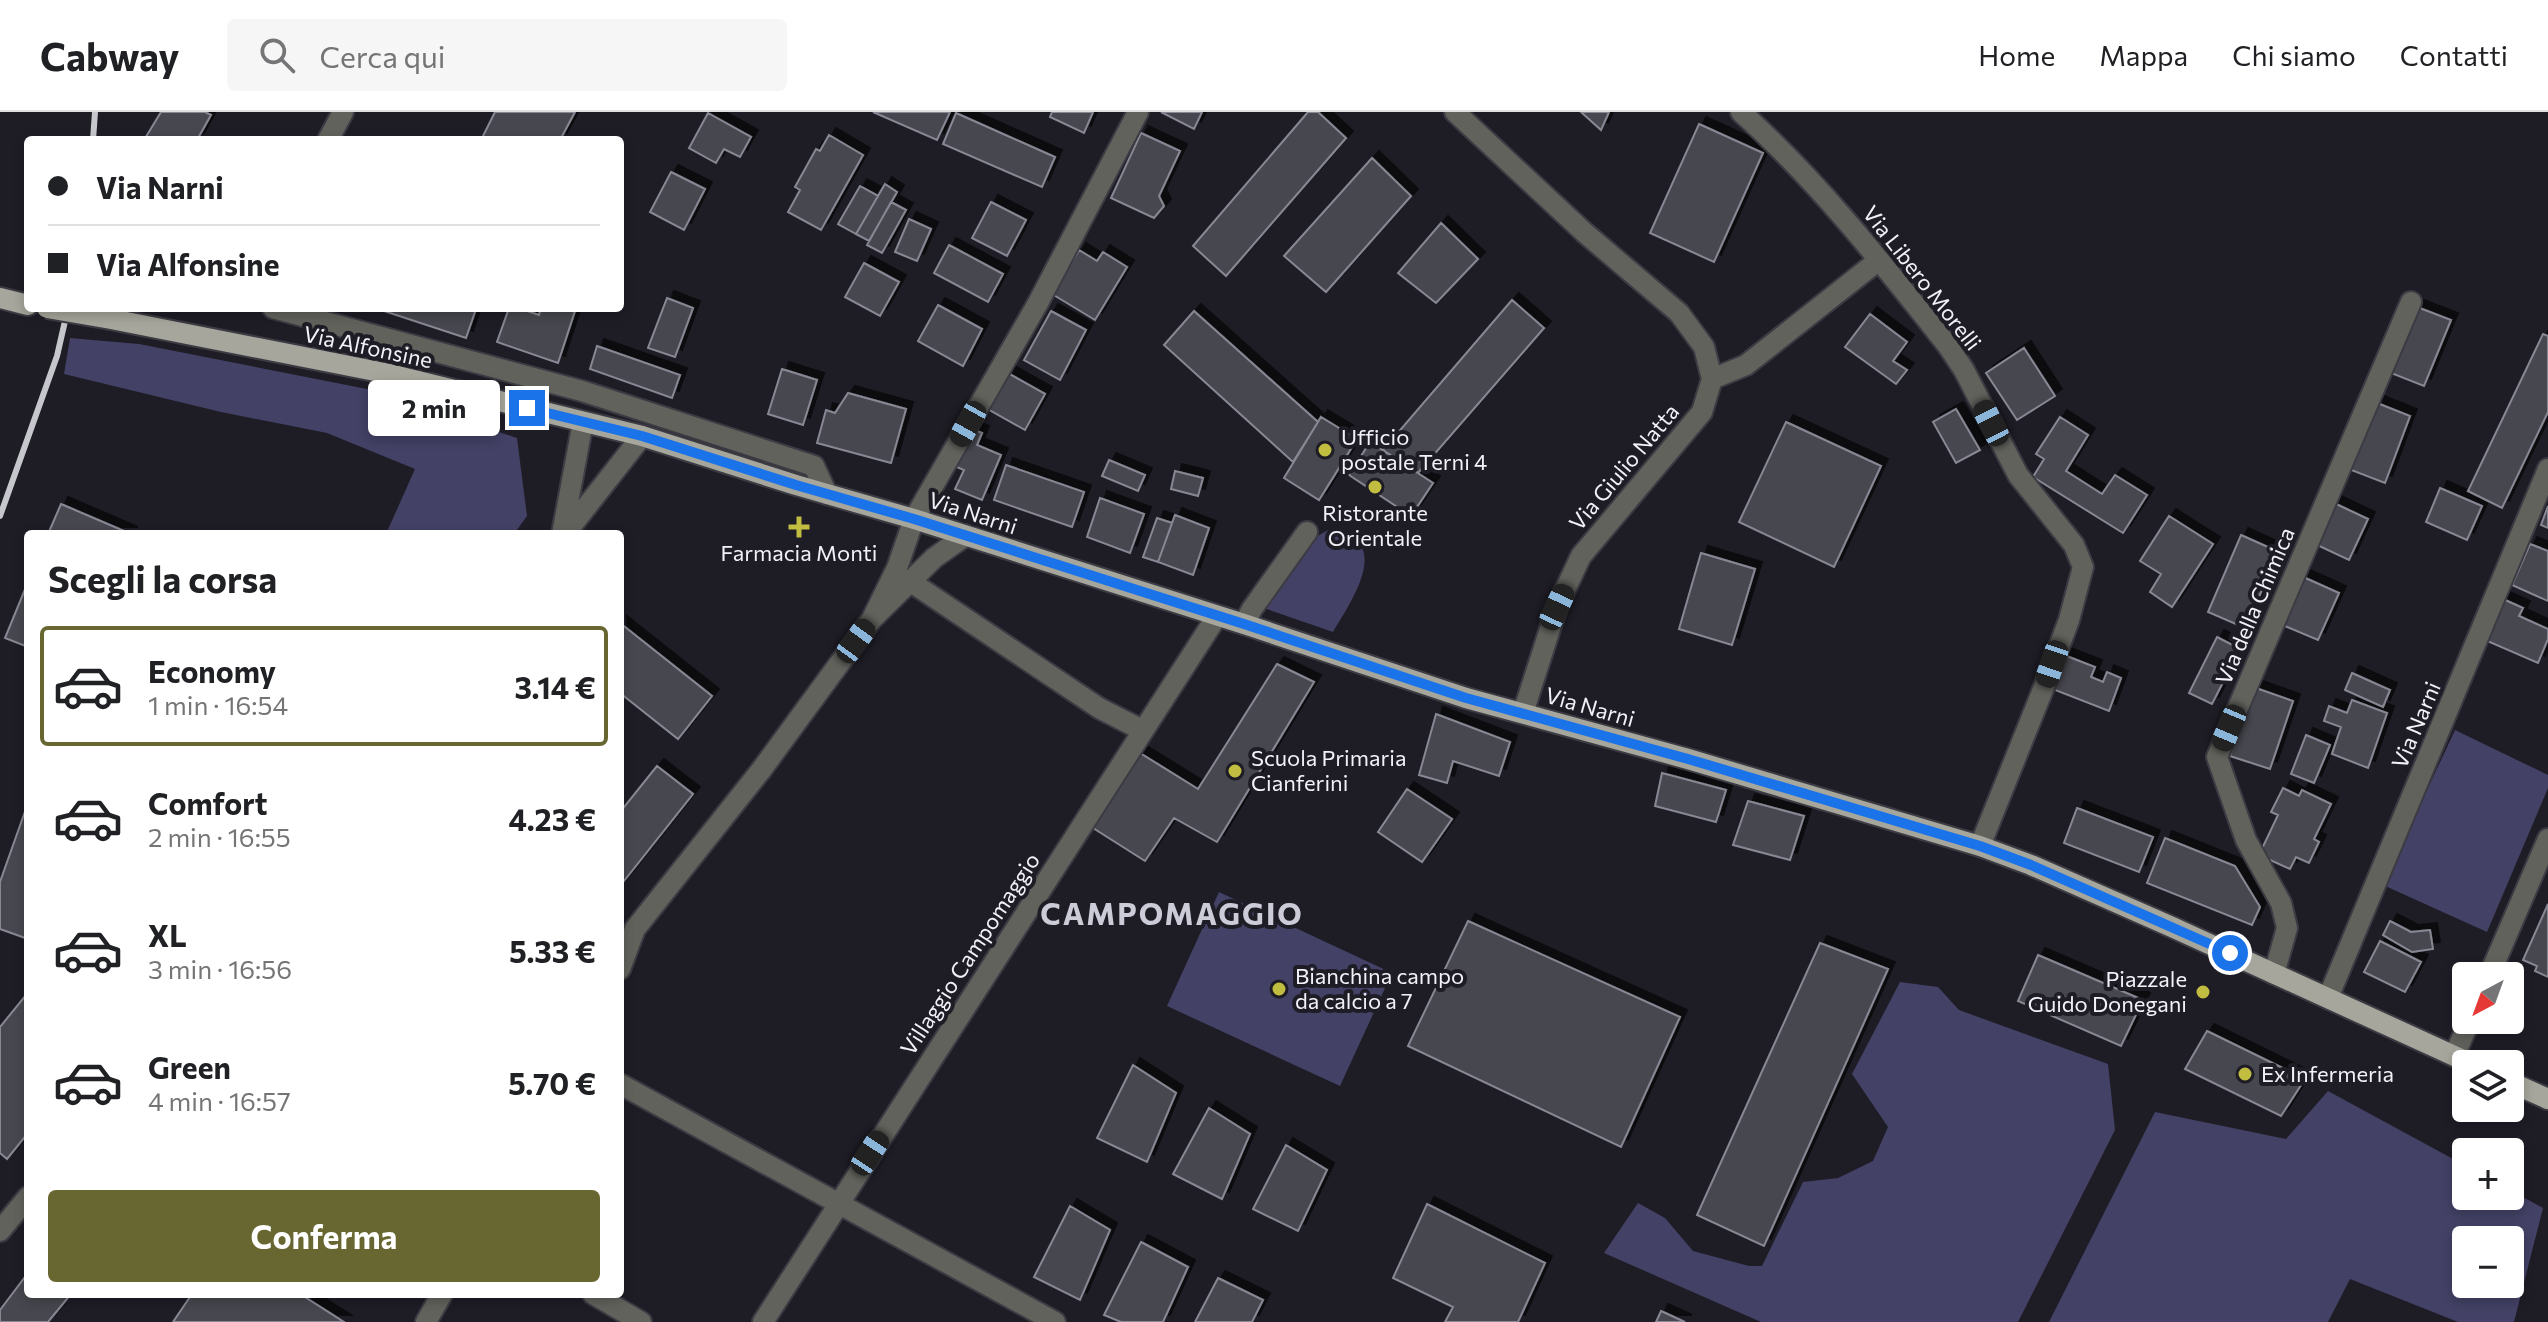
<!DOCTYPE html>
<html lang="it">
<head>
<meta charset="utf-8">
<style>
	body { margin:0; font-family:Commissioner,sans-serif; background:#f6f6f6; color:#202124; height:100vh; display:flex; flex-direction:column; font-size:30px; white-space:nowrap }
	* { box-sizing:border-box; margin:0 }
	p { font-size:26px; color:#757577 }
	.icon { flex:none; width:44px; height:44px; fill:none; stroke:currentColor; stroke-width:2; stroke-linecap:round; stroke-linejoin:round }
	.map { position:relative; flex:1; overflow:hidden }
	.drawer { position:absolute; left:24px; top:418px; width:600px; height:768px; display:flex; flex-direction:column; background:#fff; border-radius:8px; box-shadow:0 4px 12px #0003 }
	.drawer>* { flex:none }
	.guide { position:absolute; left:24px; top:24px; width:600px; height:176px; border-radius:8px; box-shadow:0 4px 12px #0003; display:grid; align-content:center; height:176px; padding:0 24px; background:#fff }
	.needle { width:52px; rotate:221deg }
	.tools { position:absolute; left:2452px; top:850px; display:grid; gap:16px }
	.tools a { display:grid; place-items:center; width:72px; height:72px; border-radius:8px; background:#fff; box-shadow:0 4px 12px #0003; font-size:40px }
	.end { position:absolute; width:36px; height:36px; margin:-18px; border:10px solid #1a73e8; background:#fff; box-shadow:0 0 0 4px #fff }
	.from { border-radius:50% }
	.bubble { position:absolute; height:56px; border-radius:8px; background:#fff; box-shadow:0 4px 12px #0003; font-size:26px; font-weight:700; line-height:56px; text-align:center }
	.car { position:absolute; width:24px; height:48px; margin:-24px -12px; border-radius:10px; box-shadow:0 0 6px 2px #0007; background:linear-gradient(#222 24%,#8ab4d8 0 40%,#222 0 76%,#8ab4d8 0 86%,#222 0) }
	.guide b { display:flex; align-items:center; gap:28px; height:76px; font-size:30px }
	.guide b+b { border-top:2px solid #e0e0e0 }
	.guide i { width:20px; height:20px; background:#202124 }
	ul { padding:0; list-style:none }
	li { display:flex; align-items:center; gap:24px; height:120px; margin:0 16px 12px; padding:0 8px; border:4px solid transparent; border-radius:8px }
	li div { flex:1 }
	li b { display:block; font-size:30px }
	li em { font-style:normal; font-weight:700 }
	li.selected { border-color:#686731 }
	li>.icon { width:72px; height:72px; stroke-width:1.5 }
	h2 { padding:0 24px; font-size:36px; line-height:96px }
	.button { display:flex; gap:16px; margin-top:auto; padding:16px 24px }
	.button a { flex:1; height:92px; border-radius:8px; background:#686731; color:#fff; font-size:32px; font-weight:700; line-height:92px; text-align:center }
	header { display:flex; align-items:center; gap:48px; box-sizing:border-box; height:112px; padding:0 40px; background:#fff; border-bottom:2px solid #e0e0e0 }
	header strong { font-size:38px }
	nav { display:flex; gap:44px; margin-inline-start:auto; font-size:28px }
	.search { width:560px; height:72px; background:#f6f6f6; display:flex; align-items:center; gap:20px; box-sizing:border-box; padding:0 28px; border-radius:8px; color:#757577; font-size:30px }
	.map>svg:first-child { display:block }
	.green { fill:#434165; fill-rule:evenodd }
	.building { fill:#464650; stroke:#888894; stroke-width:2; filter:url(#shadow) }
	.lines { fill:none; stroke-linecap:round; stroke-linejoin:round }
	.minor-casing { stroke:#3c3b43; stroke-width:24 }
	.major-casing { stroke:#3c3b43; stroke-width:24 }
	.minor { stroke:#62625d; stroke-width:20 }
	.major { stroke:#a6a69c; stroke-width:20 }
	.rail { stroke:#c6c6cd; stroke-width:6 }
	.major-bridge-casing { stroke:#3c3b43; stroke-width:24; stroke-linecap:butt }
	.major-bridge { stroke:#a6a69c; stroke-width:20 }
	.route { stroke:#1a73e8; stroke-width:10 }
	.poi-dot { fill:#c1bd40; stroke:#1e1d26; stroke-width:3 }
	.labels { text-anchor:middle; stroke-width:8; stroke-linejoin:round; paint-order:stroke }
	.street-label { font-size:22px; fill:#f1f1f7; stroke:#1e1d26 }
	.poi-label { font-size:22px; fill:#f1f1f7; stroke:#1e1d26; text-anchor:start }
	.district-label { font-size:30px; font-weight:bold; letter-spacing:2px; fill:#ccccd8; stroke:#1e1d26 }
</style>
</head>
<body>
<header>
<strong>Cabway</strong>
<div class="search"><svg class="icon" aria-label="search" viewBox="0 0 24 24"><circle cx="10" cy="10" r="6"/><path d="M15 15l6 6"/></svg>Cerca qui</div>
<nav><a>Home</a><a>Mappa</a><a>Chi siamo</a><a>Contatti</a></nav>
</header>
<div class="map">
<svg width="2548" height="1210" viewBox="0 0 2548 1210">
	<defs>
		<filter id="shadow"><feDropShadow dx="7" dy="-7" stdDeviation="0" flood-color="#0009"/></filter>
	</defs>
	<rect width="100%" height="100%" fill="#1e1d26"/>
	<!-- green -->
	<path class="green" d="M 70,226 L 139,232 L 372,278 L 517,326 L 527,404 L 514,422 L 386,422 L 415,357 L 327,321 L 221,300 L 64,262 Z
		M 1328,418 C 1396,425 1352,488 1333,520 L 1261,495 L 1307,430 Z
		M 2455,618 L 2548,663 L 2548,676 L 2487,820 L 2383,773 Z
		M 1219,780 L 1392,861 L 1340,974 L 1167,894 Z
		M 1900,870 L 1938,875 L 1959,898 L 2108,952 L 2115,1018 L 2018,1210 L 1761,1210 L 1604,1141 L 1638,1091 L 1665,1106 L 1693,1139 L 1749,1154 L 1762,1154 L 1803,1070 L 1838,1066 L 1873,1049 L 1888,1015 L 1852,962 Z
		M 2328,979 L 2466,1054 L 2466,1084 L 2510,1084 L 2510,1078 L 2543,1096 L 2514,1210 L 2458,1210 L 2350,1167 L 2328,1210 L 2049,1210 L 2155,1000 L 2286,1027 ZM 2510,1128 L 2510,1172 L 2466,1172 L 2466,1128 Z"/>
	<!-- building -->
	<path class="building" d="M 161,0 L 205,0 L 211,3 L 197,28 L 144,28 Z
		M 495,0 L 575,0 L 560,28 L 481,28 Z
		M 873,0 L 950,0 L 937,28 Z
		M 1052,0 L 1093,0 L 1084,21 L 1050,5 Z
		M 1161,0 L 1202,0 L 1194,17 Z
		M 1308,0 L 1318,0 L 1346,26 L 1226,164 L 1193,134 Z
		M 1581,0 L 1609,0 L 1601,18 Z
		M 708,1 L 751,25 L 740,45 L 724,37 L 716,51 L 689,36 Z
		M 956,1 L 1055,45 L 1042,75 L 943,32 Z
		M 1699,12 L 1763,41 L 1714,150 L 1650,121 Z
		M 1141,21 L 1180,39 L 1159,84 L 1164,94 L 1154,106 L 1111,86 Z
		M 829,23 L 863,43 L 821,118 L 788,100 L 800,78 L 795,75 L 816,37 L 820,39 Z
		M 1372,46 L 1411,84 L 1326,180 L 1284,144 Z
		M 671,60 L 705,77 L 684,118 L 650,100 Z
		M 885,72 L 897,80 L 869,129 L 856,122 Z
		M 860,74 L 878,84 L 856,122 L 838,112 Z
		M 891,90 L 906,98 L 882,141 L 867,133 Z
		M 991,90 L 1026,108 L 1007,144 L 972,126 Z
		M 909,107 L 931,117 L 917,149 L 895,140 Z
		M 1441,111 L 1478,147 L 1436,191 L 1398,161 Z
		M 949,133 L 1003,162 L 988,190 L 934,161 Z
		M 1079,138 L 1097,149 L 1103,140 L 1127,155 L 1095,208 L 1052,182 Z
		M 864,151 L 899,170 L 880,204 L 845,185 Z
		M 667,186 L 693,196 L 675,245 L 648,236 Z
		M 1512,188 L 1544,216 L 1418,361 L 1383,338 Z
		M 938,193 L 982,217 L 963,254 L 918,229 Z
		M 2417,195 L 2451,208 L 2424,274 L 2391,261 Z
		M 375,196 L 472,196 L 476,197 L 466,226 Z
		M 509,196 L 518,196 L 539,203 L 541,196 L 568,196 L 575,199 L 558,251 L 497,230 Z
		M 1051,199 L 1086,218 L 1060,268 L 1024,248 Z
		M 1194,199 L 1318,310 L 1293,350 L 1164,233 Z
		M 1870,202 L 1907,230 L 1893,249 L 1907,258 L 1896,272 L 1845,235 Z
		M 2543,222 L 2548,224 L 2548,300 L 2502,396 L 2468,379 Z
		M 597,234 L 680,263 L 672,286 L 590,257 Z
		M 2024,236 L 2055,284 L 2017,308 L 1986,261 Z
		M 782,257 L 817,268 L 803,313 L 768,302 Z
		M 1006,260 L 1045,282 L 1025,318 L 986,296 Z
		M 848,281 L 906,297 L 891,351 L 817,331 L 826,298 L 835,301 Z
		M 2372,289 L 2410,304 L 2385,371 L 2346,356 Z
		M 1956,297 L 1980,338 L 1956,351 L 1933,310 Z
		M 1321,305 L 1357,327 L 1319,388 L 1284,366 Z
		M 2060,305 L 2088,323 L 2066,359 L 2102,382 L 2115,363 L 2147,383 L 2123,421 L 2033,365 L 2044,347 L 2036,342 Z
		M 1786,310 L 1881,354 L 1834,455 L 1739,410 Z
		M 968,315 L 982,321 L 977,333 L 1001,343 L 982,388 L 955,377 L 964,358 L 952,353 Z
		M 1370,330 L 1433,371 L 1411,404 L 1349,363 Z
		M 1109,348 L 1145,363 L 1138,379 L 1102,364 Z
		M 1006,353 L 1084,380 L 1072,415 L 994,388 Z
		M 1175,359 L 1203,366 L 1198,384 L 1171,377 Z
		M 2440,376 L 2482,394 L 2467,428 L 2426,410 Z
		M 1100,386 L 1144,402 L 1130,441 L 1087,425 Z
		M 2334,391 L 2368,407 L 2349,448 L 2315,432 Z
		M 61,392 L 131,422 L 48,422 Z
		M 2548,394 L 2548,416 L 2541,413 Z
		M 1175,403 L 1209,416 L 1193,463 L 1158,450 Z
		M 2169,404 L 2213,432 L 2172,495 L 2150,480 L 2161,462 L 2140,449 Z
		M 1157,406 L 1172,411 L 1158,450 L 1143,445 Z
		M 2241,423 L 2279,440 L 2245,516 L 2208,500 Z
		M 2530,432 L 2548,439 L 2548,489 L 2512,473 Z
		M 1701,441 L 1755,457 L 1732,533 L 1679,517 Z
		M 2301,464 L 2339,481 L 2318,528 L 2280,512 Z
		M 28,470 L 28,535 L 5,526 Z
		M 2503,487 L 2523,496 L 2519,504 L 2548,517 L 2548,527 L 2538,551 L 2485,528 Z
		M 620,511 L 712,584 L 678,627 L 620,581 Z
		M 2217,525 L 2240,537 L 2212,592 L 2189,581 Z
		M 2064,543 L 2095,555 L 2091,565 L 2103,570 L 2107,560 L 2121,566 L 2109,599 L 2050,576 Z
		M 1277,552 L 1314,570 L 1217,730 L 1174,706 L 1145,749 L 1093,716 L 1140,641 L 1198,677 Z
		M 2352,561 L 2390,578 L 2383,595 L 2345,578 Z
		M 2253,575 L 2293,589 L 2270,657 L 2230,644 Z
		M 2352,588 L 2387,601 L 2368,656 L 2332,642 L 2341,615 L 2324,609 L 2329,594 L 2347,601 Z
		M 1436,602 L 1510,630 L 1499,664 L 1453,649 L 1447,671 L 1419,663 Z
		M 2306,623 L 2330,633 L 2314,671 L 2291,662 Z
		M 657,654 L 693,682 L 620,774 L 620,700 Z
		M 1662,661 L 1726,678 L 1716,710 L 1655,694 Z
		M 2283,676 L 2299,684 L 2302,678 L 2331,692 L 2314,727 L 2319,730 L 2309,751 L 2296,745 L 2290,757 L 2259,743 L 2278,703 L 2271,700 Z
		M 1407,677 L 1452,707 L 1422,750 L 1378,720 Z
		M 1748,689 L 1804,704 L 1790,748 L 1733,733 Z
		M 28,691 L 28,827 L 0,817 L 0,770 Z
		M 2077,696 L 2153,725 L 2139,760 L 2064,731 Z
		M 2165,726 L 2235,754 L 2260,795 L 2252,813 L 2147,771 Z
		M 2548,792 L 2548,865 L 2535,859 L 2537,854 L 2523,848 Z
		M 1468,809 L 1680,905 L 1621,1035 L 1408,934 Z
		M 2390,809 L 2411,820 L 2430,818 L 2433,837 L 2412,840 L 2383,823 Z
		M 2380,829 L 2421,850 L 2405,880 L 2364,860 Z
		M 1820,831 L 1888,857 L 1764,1134 L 1697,1103 Z
		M 2038,843 L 2143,888 L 2121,934 L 2018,889 Z
		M 26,883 L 28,1021 L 7,1047 L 0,1041 L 0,915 Z
		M 2207,919 L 2305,967 L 2281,1004 L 2185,957 Z
		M 1133,953 L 1176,981 L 1147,1050 L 1097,1026 Z
		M 1209,996 L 1250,1022 L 1222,1087 L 1173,1062 Z
		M 1286,1033 L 1327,1058 L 1298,1119 L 1253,1097 Z
		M 1427,1092 L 1545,1151 L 1518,1210 L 1445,1210 L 1453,1195 L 1393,1166 Z
		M 1070,1094 L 1110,1118 L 1080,1188 L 1034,1165 Z
		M 1141,1130 L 1188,1155 L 1163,1210 L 1121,1210 L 1104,1203 Z
		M 28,1161 L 28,1182 L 71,1182 L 48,1210 L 0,1210 L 0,1198 Z
		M 1218,1166 L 1263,1188 L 1252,1210 L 1195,1210 Z
		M 192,1182 L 216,1184 L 217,1182 L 300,1182 L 344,1210 L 173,1210 Z
		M 1661,1199 L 1685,1210 L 1656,1210 Z"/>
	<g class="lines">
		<!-- minor casing -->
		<g class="minor-casing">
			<path id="minor" d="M 1455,0 L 1585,121 L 1679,201 L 1704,235 L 1712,267 L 1702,300 L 1581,444 L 1557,495 L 1523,601
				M 1741,0 C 1819,70 1883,152 1948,234 L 1964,258 L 2018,363 L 2074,433 L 2083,455 L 2069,508 L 2044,575 L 1980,734
				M 328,28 L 343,0
				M 273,196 L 582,279 L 814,354 L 827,382
				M 1712,267 L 1746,253 L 1879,148
				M 562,422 L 583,310
				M 565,422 L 642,324
				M 911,470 L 1099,596 L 1142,618
				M 872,507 L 897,456 L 914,407 L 1038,191 L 1138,0
				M 1244,512 L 1252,497 L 1307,420
				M 620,857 L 635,817 L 762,657 L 872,507 L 934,446 L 965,424
				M 2274,862 L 2287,816 L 2281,791 L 2246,728 L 2217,645 L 2411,190
				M 2489,864 L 2548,727
				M 2328,886 L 2548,357
				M 2454,944 L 2470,908
				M 620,972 L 1055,1210
				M 0,1119 L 28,1085
				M 593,1182 L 641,1210
				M 426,1210 L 442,1182
				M 763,1210 L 1217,504"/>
		</g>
		<!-- major casing -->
		<g class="major-casing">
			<path id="major" d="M 0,186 L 28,193
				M 111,207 L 385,261 L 642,324 L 796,373 L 914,407 L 1244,512 L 1466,586 L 1688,647 L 1980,734 L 2031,753 L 2172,815 L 2472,952
				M 2510,970 L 2548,987"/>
		</g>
		<!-- minor -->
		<use href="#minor" class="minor"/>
		<!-- major -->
		<use href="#major" class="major"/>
		<!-- rail -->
		<path class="rail" d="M 93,28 L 95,0
			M 0,404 L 57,244 L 68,196"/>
		<!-- major-bridge casing -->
		<g class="major-bridge-casing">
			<path id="major-bridge" d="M 47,196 L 111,207"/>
		</g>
		<!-- major-bridge -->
		<use href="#major-bridge" class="major-bridge"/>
	</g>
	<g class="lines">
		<!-- route -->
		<path class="route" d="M 527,296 L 642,324 L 796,373 L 914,407 L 1244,512 L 1466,586 L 1688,647 L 1980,734 L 2031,753 L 2230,841"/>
	</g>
	<!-- markers -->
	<g class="poi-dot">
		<circle cx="1325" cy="338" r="8"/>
		<circle cx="1375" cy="375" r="8"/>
		<path d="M795 403h8v8h8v8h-8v8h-8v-8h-8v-8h8z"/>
		<circle cx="1235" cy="659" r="8"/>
		<circle cx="1279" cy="877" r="8"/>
		<circle cx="2203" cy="880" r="8"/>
		<circle cx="2245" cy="962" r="8"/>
	</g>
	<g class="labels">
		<!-- street labels -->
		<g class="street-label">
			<text transform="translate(1922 166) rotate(52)" y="8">Via Libero Morelli</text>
			<text transform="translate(368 235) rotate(12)" y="8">Via Alfonsine</text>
			<text transform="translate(1624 355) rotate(-50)" y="8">Via Giulio Natta</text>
			<text transform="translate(973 401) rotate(18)" y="8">Via Narni</text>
			<text transform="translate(2255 494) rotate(-67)" y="8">Via della Chimica</text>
			<text transform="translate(1590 595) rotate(16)" y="8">Via Narni</text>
			<text transform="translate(2416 613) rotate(-67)" y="8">Via Narni</text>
			<text transform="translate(970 842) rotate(-57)" y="8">Villaggio Campomaggio</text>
		</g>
		<!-- poi labels -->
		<g class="poi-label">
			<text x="1341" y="333">Ufficio<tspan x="1341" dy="25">postale Terni 4</tspan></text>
			<text x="1375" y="409" text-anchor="middle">Ristorante<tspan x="1375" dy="25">Orientale</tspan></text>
			<text x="799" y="449" text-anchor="middle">Farmacia Monti</text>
			<text x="1251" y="654">Scuola Primaria<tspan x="1251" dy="25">Cianferini</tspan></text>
			<text x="1295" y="872">Bianchina campo<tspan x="1295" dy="25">da calcio a 7</tspan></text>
			<text x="2187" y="875" text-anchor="end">Piazzale<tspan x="2187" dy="25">Guido Donegani</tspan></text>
			<text x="2261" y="970">Ex Infermeria</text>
		</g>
		<!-- district labels -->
		<g class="district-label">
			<text x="1172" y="813">CAMPOMAGGIO</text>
		</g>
	</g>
</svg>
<div class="tools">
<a><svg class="needle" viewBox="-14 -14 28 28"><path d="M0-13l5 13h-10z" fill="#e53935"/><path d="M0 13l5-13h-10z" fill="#757577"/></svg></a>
<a><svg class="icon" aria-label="layers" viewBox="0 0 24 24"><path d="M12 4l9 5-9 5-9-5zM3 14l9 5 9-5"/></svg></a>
<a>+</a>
<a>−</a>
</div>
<i class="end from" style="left:2230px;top:841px"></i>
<i class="end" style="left:527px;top:296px"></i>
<div class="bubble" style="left:368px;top:268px;width:132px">2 min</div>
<i class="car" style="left:1991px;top:311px;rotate:333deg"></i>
<i class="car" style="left:968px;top:312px;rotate:209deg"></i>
<i class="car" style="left:1557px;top:495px;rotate:25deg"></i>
<i class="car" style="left:856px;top:529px;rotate:36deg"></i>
<i class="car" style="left:2052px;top:552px;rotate:199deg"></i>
<i class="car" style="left:2229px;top:616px;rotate:203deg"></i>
<i class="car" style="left:870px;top:1041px;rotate:33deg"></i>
<div class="guide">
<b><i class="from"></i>Via Narni</b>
<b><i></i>Via Alfonsine</b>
</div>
<section class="drawer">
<h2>Scegli la corsa</h2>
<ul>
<li class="selected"><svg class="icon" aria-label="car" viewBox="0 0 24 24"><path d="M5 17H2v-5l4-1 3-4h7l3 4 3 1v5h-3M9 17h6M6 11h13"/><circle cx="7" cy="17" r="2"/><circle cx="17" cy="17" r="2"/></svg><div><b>Economy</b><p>1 min · 16:54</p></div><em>3.14 €</em></li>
<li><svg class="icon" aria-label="car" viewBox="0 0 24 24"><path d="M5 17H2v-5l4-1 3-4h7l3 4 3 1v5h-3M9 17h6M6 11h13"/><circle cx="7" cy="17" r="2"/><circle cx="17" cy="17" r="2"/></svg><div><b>Comfort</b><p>2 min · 16:55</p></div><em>4.23 €</em></li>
<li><svg class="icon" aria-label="car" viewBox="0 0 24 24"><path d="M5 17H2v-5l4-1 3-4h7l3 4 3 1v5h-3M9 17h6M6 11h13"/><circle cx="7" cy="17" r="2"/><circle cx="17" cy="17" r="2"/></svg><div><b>XL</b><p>3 min · 16:56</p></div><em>5.33 €</em></li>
<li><svg class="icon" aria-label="car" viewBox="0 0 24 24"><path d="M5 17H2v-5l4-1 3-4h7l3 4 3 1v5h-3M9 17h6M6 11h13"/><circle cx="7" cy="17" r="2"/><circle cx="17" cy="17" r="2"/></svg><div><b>Green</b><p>4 min · 16:57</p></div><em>5.70 €</em></li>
</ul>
<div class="button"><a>Conferma</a></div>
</section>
</div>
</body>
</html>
